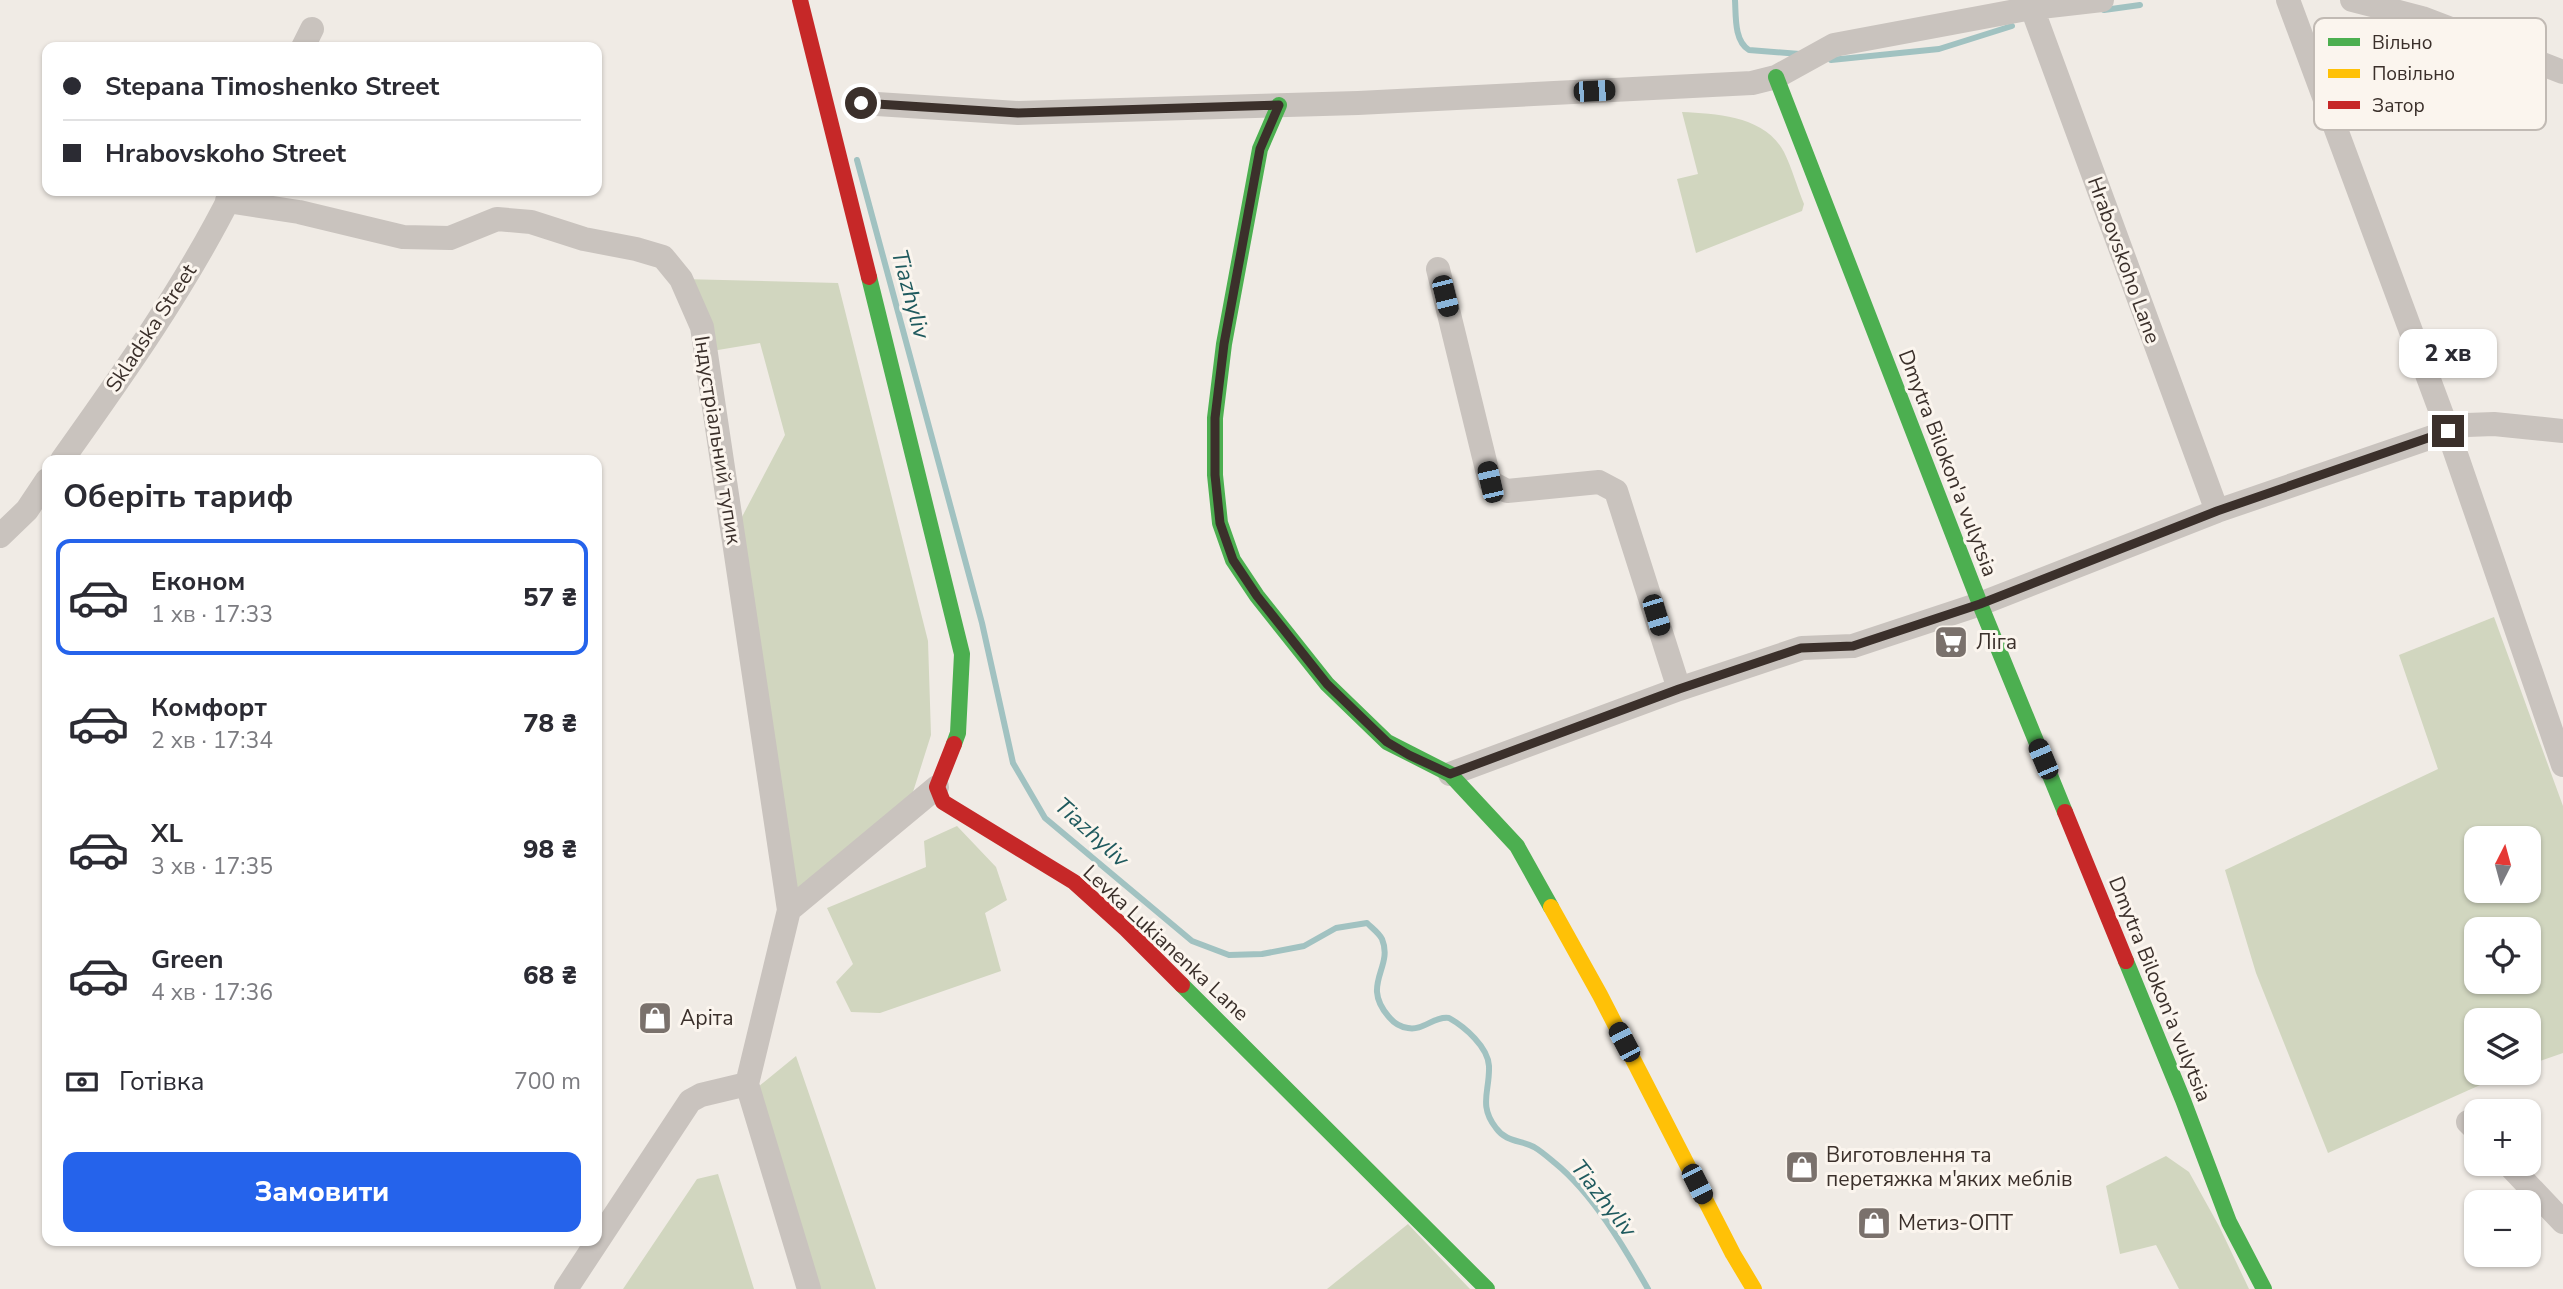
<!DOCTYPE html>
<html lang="uk">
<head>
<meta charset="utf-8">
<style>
	body { margin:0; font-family:"Nunito Sans",sans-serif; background:#f2f2f3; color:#2b2b33; height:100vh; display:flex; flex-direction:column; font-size:26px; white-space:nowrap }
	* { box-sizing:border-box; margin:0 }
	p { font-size:23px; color:#7c7c81 }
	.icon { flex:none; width:38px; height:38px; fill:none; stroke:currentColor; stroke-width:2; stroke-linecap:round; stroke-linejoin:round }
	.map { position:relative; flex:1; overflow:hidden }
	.side { position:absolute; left:42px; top:455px; width:560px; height:791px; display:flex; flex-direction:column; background:#fff; border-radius:14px; box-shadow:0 2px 5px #0004 }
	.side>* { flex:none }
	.top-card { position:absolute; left:42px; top:42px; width:560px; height:154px; border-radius:14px; box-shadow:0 2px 5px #0004; display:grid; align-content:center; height:154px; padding:0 21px; background:#fff }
	.needle { width:46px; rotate:6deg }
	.tools { position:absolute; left:2464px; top:826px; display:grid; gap:14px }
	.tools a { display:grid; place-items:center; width:77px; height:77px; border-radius:14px; background:#fff; box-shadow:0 2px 5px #0004; font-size:35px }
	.end { position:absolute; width:32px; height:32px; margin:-16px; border:9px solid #3b302b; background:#fff; box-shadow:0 0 0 4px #fff }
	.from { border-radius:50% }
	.bubble { position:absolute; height:49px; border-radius:14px; background:#fff; box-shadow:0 2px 5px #0004; font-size:23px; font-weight:800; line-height:49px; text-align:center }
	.car { position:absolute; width:21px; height:42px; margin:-21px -10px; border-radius:9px; box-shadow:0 0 5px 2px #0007; background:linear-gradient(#222 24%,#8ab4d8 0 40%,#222 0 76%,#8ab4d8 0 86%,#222 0) }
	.top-card b { display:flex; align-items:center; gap:24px; height:66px; font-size:26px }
	.top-card b+b { border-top:2px solid #e1e1e2 }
	.top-card i { width:18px; height:18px; background:#2b2b33 }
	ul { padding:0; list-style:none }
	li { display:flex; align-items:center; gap:21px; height:116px; margin:0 14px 10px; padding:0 7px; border:4px solid transparent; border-radius:14px }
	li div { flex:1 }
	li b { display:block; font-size:26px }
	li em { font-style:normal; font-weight:800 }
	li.selected { border-color:#2563eb }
	li>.icon { width:63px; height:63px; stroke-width:1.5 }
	h2 { padding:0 21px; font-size:32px; line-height:84px }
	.pay { display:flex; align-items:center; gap:18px; height:77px; padding:0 21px; font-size:26px }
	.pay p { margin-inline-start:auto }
	.button { display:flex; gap:14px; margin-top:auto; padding:14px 21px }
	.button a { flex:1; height:80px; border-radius:14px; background:#2563eb; color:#fff; font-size:28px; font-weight:800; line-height:80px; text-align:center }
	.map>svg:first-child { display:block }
	.green { fill:#d1d6bf; fill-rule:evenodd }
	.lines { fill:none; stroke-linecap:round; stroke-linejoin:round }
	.stream { stroke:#a1c2c1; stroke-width:6 }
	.street { stroke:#c9c3be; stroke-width:24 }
	.fast { stroke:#4caf50; stroke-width:16 }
	.slow { stroke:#ffc107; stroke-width:16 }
	.jam { stroke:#c62828; stroke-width:16 }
	.route { stroke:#3b302b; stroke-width:9 }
	.labels { text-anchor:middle; stroke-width:6; stroke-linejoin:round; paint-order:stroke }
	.street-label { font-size:21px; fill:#3b302b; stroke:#fbf5ee }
	.poi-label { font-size:21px; fill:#3b302b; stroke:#fbf5ee; text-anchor:start }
	.water-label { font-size:23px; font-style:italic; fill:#1f5a5e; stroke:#fbf5ee }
	.key { fill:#fbf5ee; stroke:#c1bab4; stroke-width:2 }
	.key-label { font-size:19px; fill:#3b302b }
</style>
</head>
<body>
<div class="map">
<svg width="2563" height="1289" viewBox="0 0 2563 1289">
	<rect width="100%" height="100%" fill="#f0ebe5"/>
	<!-- green -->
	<path class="green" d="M 1682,112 C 1718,114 1765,116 1784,152 C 1792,168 1797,187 1804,204 L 1802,211 L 1696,253 L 1677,179 L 1698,174 Z
		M 681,279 L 838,283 L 928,641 L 931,735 L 907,811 L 789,910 L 733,534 L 785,435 L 760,343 L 706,352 Z
		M 2494,617 L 2563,806 L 2563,1053 L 2529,1065 L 2529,1020 L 2476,1020 L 2476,1073 L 2507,1073 L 2328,1153 L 2256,973 L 2225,870 L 2438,769 L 2399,655 ZM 2529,838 L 2529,891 L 2476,891 L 2476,838 ZM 2529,929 L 2529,982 L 2476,982 L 2476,929 Z
		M 957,826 L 996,867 L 1007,900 L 985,913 L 1001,971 L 880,1013 L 851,1012 L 836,982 L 853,964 L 827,908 L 926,867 L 924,841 Z
		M 796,1056 L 876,1289 L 820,1289 L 758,1087 Z
		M 2166,1156 L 2189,1172 L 2219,1226 L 2249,1289 L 2179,1289 L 2156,1245 L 2120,1254 L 2106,1186 Z
		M 718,1174 L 754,1289 L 623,1289 L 697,1179 Z
		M 1408,1224 L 1470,1289 L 1327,1289 Z"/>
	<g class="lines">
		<!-- stream -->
		<path class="stream" d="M 1735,0 C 1736,16 1734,41 1749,50 L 1800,54
			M 2104,10 L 2140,5
			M 1831,60 L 1939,49 L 2012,26
			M 857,160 L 982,623 L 1013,763 L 1045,818 L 1192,941 L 1229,955 L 1262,954 L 1304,946 L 1336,928 L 1367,923 C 1372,928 1379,933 1382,939 C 1394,968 1360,984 1389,1017 C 1394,1023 1400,1027 1408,1028 C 1423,1031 1434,1016 1449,1018 C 1465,1027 1488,1047 1489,1066 C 1490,1091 1478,1105 1496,1128 C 1506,1142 1520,1140 1534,1147 C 1541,1151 1549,1158 1555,1163 C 1593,1194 1624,1247 1648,1289"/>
		<!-- street -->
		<path class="street" d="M 2288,0 L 2448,431 L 2563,765
			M 2352,0 L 2422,18 L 2563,72
			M 2032,8 L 2217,511
			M 303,47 L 312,29
			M 861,103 L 1018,113 L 1358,103 L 1752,83 L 1776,77 L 1834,45 L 2032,8 L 2102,0
			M 227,201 L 299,212 L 403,237 L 450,238 L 497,219 L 531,222 L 584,239 L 636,249 L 663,257 L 681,279 L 702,327 L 789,910
			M 1438,269 L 1490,482 L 1507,491 L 1599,482 L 1616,491 L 1679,689
			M 62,460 C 124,373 185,287 233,191
			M 0,536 L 27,510 L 47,480
			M 1450,774 L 1679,689 L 1802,648 L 1853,646 L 1980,604 L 2217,511 L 2467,425 L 2494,424 L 2563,431
			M 747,1084 L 809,1289
			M 2468,1122 L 2476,1130
			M 2508,1164 L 2563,1222
			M 566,1289 L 690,1101 L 701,1095 L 747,1084 L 789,910 L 937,787"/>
		<!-- fast -->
		<path class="fast" d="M 1776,77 L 1980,604 L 2065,812
			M 1279,105 L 1260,149 L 1224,344 L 1215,418 L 1215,475 L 1220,523 L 1233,560 L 1257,596 L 1327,684 L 1387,742 L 1450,774 L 1517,846 L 1551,907
			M 869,277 L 962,654 L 958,733 L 954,744
			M 2126,961 L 2183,1100 L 2229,1222 L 2264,1289
			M 1182,985 L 1487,1289"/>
		<!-- slow -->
		<path class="slow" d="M 1551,907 L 1600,995 L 1733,1254 L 1754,1289"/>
		<!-- jam -->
		<path class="jam" d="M 800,0 L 869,277
			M 954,744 L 937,787 L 943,802 L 1074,882 L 1126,929 L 1182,985
			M 2065,812 L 2126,961"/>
	</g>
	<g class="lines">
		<!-- route -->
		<path class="route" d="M 861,103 L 1018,113 L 1279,105 L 1260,149 L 1224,344 L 1215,418 L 1215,475 L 1220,523 L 1233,560 L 1257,596 L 1327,684 L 1387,742 L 1409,755 L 1450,774 L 1679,689 L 1801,648 L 1853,646 L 1980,604 L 2217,511 L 2448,431"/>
	</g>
	<!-- icons -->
	<defs>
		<g id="supermarket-square" transform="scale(1.75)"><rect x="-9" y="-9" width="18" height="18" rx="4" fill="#7a716c" stroke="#fbf5ee"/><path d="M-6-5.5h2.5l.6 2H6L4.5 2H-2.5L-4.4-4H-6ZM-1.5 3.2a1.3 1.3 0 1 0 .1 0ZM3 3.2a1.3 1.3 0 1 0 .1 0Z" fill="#fff"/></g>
		<g id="shop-square" transform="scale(1.75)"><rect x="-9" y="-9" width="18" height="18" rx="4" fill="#7a716c" stroke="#fbf5ee"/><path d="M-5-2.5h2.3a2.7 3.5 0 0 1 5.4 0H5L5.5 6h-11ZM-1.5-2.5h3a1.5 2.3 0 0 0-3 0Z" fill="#fff"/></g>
	</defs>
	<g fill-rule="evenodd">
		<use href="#supermarket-square" x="1951" y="642"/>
		<use href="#shop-square" x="655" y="1018"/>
		<use href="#shop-square" x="1802" y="1167"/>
		<use href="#shop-square" x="1874" y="1223"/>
	</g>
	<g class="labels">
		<!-- street labels -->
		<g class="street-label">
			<text transform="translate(2124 260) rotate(70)" y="7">Hrabovskoho Lane</text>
			<text transform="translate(151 328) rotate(-57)" y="7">Skladska Street</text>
			<text transform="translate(718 440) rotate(81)" y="7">Індустріальний тупик</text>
			<text transform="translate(1948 463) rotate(69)" y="7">Dmytra Bilokon'a vulytsia</text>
			<text transform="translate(1166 943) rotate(43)" y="7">Levka Lukianenka Lane</text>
			<text transform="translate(2160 989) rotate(68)" y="7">Dmytra Bilokon'a vulytsia</text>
		</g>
		<!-- poi labels -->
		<g class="poi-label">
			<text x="1976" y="649">Ліга</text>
			<text x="680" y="1025">Аріта</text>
			<text x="1826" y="1162">Виготовлення та<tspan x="1826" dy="24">перетяжка м'яких меблів</tspan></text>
			<text x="1898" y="1230">Метиз-ОПТ</text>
		</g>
		<!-- water labels -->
		<g class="water-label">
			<text transform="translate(911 294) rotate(75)" y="8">Tiazhyliv</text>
			<text transform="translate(1092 832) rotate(42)" y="8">Tiazhyliv</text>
			<text transform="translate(1604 1198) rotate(52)" y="8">Tiazhyliv</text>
		</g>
	</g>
	<!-- legend -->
	<rect x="2314" y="18" width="232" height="112" rx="10" class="key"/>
	<rect x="2328" y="38" width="32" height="8" fill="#4caf50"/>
	<rect x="2328" y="69" width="32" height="9" fill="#ffc107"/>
	<rect x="2328" y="101" width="32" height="8" fill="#c62828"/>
	<g class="key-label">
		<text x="2372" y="49">Вільно</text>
		<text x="2372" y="80">Повільно</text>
		<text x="2372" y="112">Затор</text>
	</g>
</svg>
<div class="tools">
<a><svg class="needle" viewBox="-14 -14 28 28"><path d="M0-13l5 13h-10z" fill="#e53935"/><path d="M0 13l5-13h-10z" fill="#7c7c81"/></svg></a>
<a><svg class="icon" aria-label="locate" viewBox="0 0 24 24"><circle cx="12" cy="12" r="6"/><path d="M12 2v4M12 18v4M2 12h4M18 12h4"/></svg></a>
<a><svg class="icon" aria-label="layers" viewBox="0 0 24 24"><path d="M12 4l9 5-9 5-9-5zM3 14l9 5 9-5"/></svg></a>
<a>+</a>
<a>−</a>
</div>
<i class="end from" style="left:861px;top:103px"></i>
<i class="end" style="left:2448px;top:431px"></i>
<div class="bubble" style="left:2399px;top:329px;width:98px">2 хв</div>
<i class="car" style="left:1594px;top:91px;rotate:87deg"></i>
<i class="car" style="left:1445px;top:296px;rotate:166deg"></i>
<i class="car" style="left:1490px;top:482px;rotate:347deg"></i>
<i class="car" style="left:1656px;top:615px;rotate:163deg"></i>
<i class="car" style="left:2043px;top:759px;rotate:337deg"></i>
<i class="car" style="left:1624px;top:1042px;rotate:332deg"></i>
<i class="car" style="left:1697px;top:1184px;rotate:153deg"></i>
<div class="top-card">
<b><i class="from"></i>Stepana Timoshenko Street</b>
<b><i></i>Hrabovskoho Street</b>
</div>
<section class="side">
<h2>Оберіть тариф</h2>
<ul>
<li class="selected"><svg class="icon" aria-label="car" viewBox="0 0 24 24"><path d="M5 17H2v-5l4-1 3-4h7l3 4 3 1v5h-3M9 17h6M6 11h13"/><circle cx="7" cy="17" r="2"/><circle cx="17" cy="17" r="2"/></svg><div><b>Економ</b><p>1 хв · 17:33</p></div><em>57 ₴</em></li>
<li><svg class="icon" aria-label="car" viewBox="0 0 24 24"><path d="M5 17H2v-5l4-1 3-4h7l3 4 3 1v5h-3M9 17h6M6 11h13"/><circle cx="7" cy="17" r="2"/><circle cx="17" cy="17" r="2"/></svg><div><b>Комфорт</b><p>2 хв · 17:34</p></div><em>78 ₴</em></li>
<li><svg class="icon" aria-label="car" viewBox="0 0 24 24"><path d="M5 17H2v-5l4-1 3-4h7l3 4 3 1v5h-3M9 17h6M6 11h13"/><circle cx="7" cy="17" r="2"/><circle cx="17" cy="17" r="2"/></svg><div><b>XL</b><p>3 хв · 17:35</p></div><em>98 ₴</em></li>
<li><svg class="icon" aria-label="car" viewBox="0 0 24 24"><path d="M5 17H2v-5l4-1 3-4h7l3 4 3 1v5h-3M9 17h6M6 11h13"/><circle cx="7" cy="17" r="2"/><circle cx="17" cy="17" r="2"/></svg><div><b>Green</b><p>4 хв · 17:36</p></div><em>68 ₴</em></li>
</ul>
<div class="pay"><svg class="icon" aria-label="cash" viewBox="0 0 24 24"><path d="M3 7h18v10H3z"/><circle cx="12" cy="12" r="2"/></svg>Готівка<p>700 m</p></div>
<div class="button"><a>Замовити</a></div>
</section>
</div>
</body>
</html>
